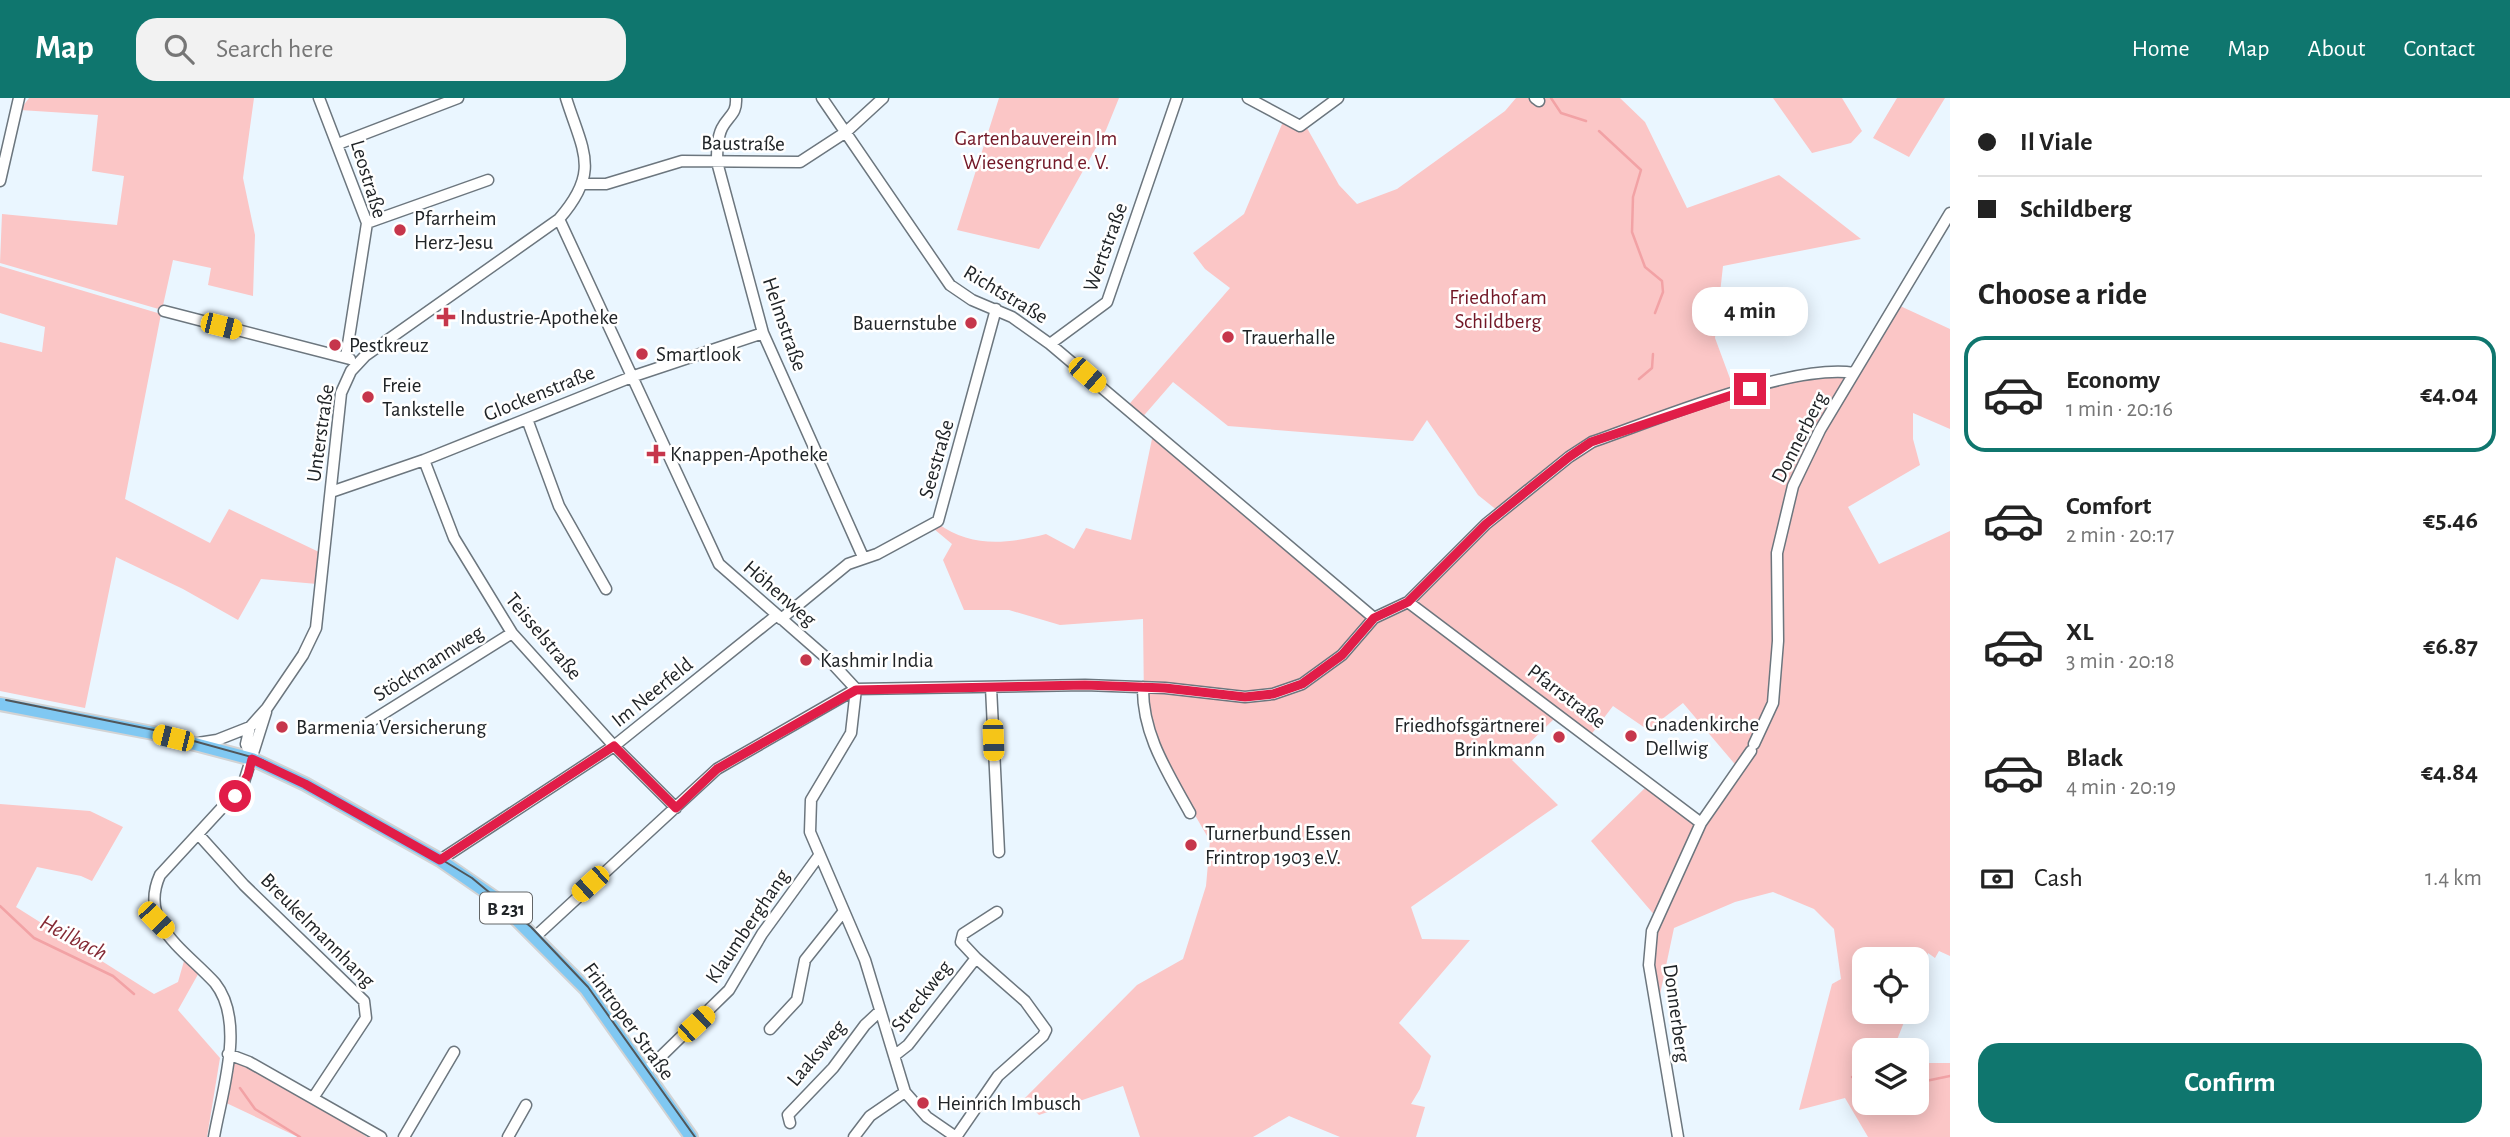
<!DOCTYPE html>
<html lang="en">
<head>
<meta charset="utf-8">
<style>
	body { margin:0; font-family:"Alegreya Sans",sans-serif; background:#f2f2f2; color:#222; height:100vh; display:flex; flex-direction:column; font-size:26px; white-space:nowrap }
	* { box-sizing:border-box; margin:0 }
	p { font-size:23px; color:#767676 }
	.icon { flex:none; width:38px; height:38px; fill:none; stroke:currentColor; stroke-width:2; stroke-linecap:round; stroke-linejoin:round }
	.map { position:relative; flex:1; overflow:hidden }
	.panel { display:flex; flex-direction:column; background:#fff; width:560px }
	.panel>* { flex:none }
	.guide { display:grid; align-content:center; height:154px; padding:0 28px; background:#fff }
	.tools { position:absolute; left:1852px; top:849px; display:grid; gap:14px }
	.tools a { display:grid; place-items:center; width:77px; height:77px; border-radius:14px; background:#fff; box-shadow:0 4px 18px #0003; font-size:35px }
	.end { position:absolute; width:32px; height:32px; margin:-16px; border:9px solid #e11d48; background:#fff; box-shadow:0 0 0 4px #fff }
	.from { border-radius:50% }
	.bubble { position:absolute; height:49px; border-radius:21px; background:#fff; box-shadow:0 4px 18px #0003; font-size:23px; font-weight:700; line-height:49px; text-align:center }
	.car { position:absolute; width:21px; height:42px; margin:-21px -10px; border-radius:9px; box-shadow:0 0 5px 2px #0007; background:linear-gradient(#f5c518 24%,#345 0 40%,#f5c518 0 76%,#345 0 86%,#f5c518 0) }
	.guide b { display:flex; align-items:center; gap:24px; height:66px; font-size:26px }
	.guide b+b { border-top:2px solid #e0e0e0 }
	.guide i { width:18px; height:18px; background:#222 }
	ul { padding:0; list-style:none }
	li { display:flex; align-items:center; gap:21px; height:116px; margin:0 14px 10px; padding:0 14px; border:4px solid transparent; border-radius:21px }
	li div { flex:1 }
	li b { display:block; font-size:26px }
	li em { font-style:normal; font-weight:700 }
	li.active { border-color:#0f766e }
	li>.icon { width:63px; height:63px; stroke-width:1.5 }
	h2 { padding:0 28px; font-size:32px; line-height:84px }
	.pay { display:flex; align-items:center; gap:18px; height:77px; padding:0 28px; font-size:26px }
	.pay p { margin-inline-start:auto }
	.primary-button { display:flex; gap:14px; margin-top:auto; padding:14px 28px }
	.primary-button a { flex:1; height:80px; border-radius:21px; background:#0f766e; color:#fff; font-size:28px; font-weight:700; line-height:80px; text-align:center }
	header { display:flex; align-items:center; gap:42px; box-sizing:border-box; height:98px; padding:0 35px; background:#0f766e; color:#fff }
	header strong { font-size:33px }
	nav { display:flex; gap:38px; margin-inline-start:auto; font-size:24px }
	.search { width:490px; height:63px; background:#f2f2f2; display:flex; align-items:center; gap:18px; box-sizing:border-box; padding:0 24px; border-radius:21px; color:#767676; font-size:26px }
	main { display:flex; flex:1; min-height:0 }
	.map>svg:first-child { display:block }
	.green { fill:#fbc6c6 }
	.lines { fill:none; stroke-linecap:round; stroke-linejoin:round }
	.stream { stroke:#f2a2a5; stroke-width:2.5 }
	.minor-casing { stroke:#6c767e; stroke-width:13 }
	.major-casing { stroke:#d2d3d4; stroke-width:16 }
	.minor { stroke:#fff; stroke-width:10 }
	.major { stroke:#80c8f2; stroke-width:12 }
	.tram { stroke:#50565a; stroke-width:2 }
	.route { stroke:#e11d48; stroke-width:9 }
	.poi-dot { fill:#c6364b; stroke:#fff; stroke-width:2.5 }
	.labels { text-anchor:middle; stroke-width:5; stroke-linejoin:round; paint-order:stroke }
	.shield { fill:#fff; stroke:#636668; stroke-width:2 }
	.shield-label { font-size:19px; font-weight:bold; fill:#202427 }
	.park-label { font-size:21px; fill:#721726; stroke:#fff }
	.street-label { font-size:21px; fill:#202427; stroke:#fff }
	.poi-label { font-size:21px; fill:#202427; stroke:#fff; text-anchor:start }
	.water-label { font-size:23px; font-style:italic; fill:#852a35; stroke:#fff }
</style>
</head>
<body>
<header>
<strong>Map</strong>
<div class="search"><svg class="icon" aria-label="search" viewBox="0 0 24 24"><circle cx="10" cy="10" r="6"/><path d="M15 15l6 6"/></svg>Search here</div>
<nav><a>Home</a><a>Map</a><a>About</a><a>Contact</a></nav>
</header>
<main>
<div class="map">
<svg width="1950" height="1039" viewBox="0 0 1950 1039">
	<rect width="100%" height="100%" fill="#eaf6ff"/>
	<!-- green -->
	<path class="green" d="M 29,0 L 254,0 L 243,80 L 255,137 L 253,198 L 208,187 L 211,170 L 173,162 L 162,212 L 0,165 L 2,116 L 117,127 L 124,78 L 92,73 L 98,17 L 20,12 Z
		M 999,0 L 1119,0 L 1106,32 L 1039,151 L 957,132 Z
		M 1516,0 L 1620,0 L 1645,24 L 1687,110 L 1779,77 L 1861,141 L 1723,168 L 1715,240 L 1735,294 L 1852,275 L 1781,420 L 1772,604 L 1739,671 L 1683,605 L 1648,632 L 1613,608 L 1590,638 L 1410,500 L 1498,413 L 1478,397 L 1427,322 L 1413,343 L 1228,328 L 1173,284 L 1140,322 L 1125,311 L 1230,190 L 1205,171 L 1193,155 L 1244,116 L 1285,19 L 1307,30 L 1339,87 L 1357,106 L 1397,91 L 1505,13 Z
		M 1773,0 L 1842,0 L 1862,33 L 1851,45 L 1812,55 Z
		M 1897,0 L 1945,0 L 1909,59 L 1873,40 Z
		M 0,168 L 161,216 L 125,401 L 210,445 L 229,411 L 319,454 L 317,486 L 261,481 L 238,522 L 183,491 L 116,459 L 85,610 L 0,593 L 0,244 L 42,254 L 45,229 L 0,215 Z
		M 1898,207 L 1950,231 L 1950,331 L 1913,315 L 1913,341 L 1920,367 L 1848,409 L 1879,466 L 1950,433 L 1950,858 L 1939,853 L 1935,860 L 1928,855 L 1916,892 L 1916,861 L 1864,861 L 1864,914 L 1908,914 L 1893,952 L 1864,952 L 1864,1004 L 1916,1004 L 1916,965 L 1950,965 L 1950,1039 L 1868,1039 L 1845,1000 L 1799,1012 L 1832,886 L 1841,881 L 1834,831 L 1814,811 L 1773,794 L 1735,804 L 1674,830 L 1659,901 L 1653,866 L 1657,834 L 1702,727 L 1749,661 L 1774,605 L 1779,455 L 1806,360 Z
		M 1153,336 L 1375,526 L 1408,502 L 1557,618 L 1512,662 L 1558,707 L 1411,809 L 1422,841 L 1470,842 L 1399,925 L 1431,958 L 1420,991 L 1411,1006 L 1425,1009 L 1416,1039 L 1340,1039 L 1289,1018 L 1253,1039 L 1140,1039 L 1123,988 L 1039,1017 L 1024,1001 L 1137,887 L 1183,861 L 1206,788 L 1210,743 L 1153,645 L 1144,605 L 1143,521 L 1060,527 L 1009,512 L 964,512 L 943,462 L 952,446 L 934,431 L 937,425 C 971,450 1007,446 1046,436 L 1074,451 L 1086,430 L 1131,442 Z
		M 1647,688 L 1699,727 L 1657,820 L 1591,743 Z
		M 0,706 L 90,713 L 123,729 L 92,783 L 81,778 L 37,769 L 16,809 L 154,896 L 178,884 L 186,856 L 201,871 L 178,912 L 220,960 L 207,1039 L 0,1039 Z
		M 228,957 L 316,1005 L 367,1039 L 298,1039 L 220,1002 Z"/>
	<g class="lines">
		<!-- stream -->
		<path class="stream" d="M 1551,0 L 1561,15 L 1586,23
			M 1599,33 L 1641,72 L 1633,99 L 1632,134 L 1645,169 L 1662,183 L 1663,194 L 1655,215
			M 1639,281 L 1652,270 L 1653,256
			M 0,808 L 34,840 L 113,878 L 134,896
			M 1852,979 L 1864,979
			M 1916,985 L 1950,978
			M 240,990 L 255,1011 L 300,1039"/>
		<!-- minor casing -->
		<g class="minor-casing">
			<path id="minor" d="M 319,0 L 367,125 L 346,259
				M 736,0 C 737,16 729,17 722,30 C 717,40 717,53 717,64 L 763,235 L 863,459
				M 822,0 L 950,187 L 972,202 L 1012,219 L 1050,246 L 1374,520
				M 1248,0 L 1300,28 L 1338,0
				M 1535,0 L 1539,3
				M 338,46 L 458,0
				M 0,83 L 19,0
				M 584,86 L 606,86 L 682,63 L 800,64 L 846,34 L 883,0
				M 559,121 L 719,466 L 831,564 L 856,591 L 851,635 L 811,702 L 810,734 L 865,862 L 905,994 L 927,1019 L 956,1039
				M 367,125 L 488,82
				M 164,213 L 350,261
				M 1050,246 L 1107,204 L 1177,0
				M 527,321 L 559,408 L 606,491
				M 424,362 L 454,440 L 512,535 L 614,648 L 676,710
				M 331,394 L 424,362 L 634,278 L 763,235
				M 1408,504 L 1701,725
				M 781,521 L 848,466 L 877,456 L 938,423 L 996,211
				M 991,589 L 999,754
				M 1143,589 C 1142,636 1168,675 1190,715
				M 365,627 L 512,535
				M 198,645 L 217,642 L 250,629
				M 1754,646 L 1773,605 L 1778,543 L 1777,455 L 1793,388 L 1820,332 L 1950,115
				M 252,661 L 246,646 L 250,629 L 267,610 L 303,557 L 316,530 L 341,295 L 351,273 L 365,258 L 559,121 C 601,73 583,54 566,0
				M 198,736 L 244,787 L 364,903 L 366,920 L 313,1000
				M 440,762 L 614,648 L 777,517
				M 536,838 L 717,671 L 856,591 L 1085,587 L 1165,590 L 1245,599 L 1273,596 L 1302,586 L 1342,557 L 1374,520 L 1408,504 L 1486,426 L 1569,359 L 1592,344 C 1656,322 1791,265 1854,275
				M 770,931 L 797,902 L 805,862 L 844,813
				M 228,956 L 249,964 L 381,1039
				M 894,958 L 908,947 L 976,860 L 961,844 L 963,836 L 997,814
				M 645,974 L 729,892 L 762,836 L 818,759
				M 790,1025 L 788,1017 L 833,970 L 865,927 L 880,913
				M 214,1039 C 222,993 246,924 215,885 C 185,852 138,826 160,777 L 243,687 L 266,614
				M 404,1039 L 454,954
				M 508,1039 L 526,1007
				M 854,1039 L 870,1018 L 905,994
				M 956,1039 L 998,978 L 1043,938 L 1046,932 L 1025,903 L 976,860
				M 1678,1039 L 1649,867 L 1652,833 L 1701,725 L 1751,653"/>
		</g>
		<!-- major casing -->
		<g class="major-casing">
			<path id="major" d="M 0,606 L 153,635 L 252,661 L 305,686 L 440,762 L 495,800 L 586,891 L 691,1039"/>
		</g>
		<!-- minor -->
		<use href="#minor" class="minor"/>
		<!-- major -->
		<use href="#major" class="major"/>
		<!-- tram -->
		<path class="tram" d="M 6,602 L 154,632 L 262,662 L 398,735 L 472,780 L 531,829 L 588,889 L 695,1039"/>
	</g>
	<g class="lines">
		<!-- route -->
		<path class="route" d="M 235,698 L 248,677 L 252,661 L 305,686 L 440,762 L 614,648 L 676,710 L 717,671 L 856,592 L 1085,587 L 1165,590 L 1245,599 L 1273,596 L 1302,586 L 1342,557 L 1374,520 L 1408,504 L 1486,426 L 1569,359 L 1591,344 L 1750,291"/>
	</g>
	<!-- markers -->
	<g class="poi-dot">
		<circle cx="400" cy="132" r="7"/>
		<path d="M442.5 208.5h7v7h7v7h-7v7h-7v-7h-7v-7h7z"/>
		<circle cx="971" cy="225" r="7"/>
		<circle cx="1228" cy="239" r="7"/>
		<circle cx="335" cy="247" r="7"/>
		<circle cx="642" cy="256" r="7"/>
		<circle cx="368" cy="299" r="7"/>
		<path d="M652.5 345.5h7v7h7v7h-7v7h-7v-7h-7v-7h7z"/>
		<circle cx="806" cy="562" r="7"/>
		<circle cx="282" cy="629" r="7"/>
		<circle cx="1631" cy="638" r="7"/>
		<circle cx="1559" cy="639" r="7"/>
		<circle cx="1191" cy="747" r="7"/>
		<circle cx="923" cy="1005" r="7"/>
	</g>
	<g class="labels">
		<!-- shield labels -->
		<rect class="shield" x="480" y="794.5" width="52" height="31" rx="5"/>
		<g class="shield-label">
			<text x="506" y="817">B 231</text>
		</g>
		<!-- park labels -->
		<g class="park-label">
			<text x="1036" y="47">Gartenbauverein Im<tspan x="1036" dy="24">Wiesengrund e. V.</tspan></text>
			<text x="1498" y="206">Friedhof am<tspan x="1498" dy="24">Schildberg</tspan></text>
		</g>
		<!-- street labels -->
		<g class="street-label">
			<text transform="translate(743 45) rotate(1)" y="7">Baustraße</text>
			<text transform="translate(369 81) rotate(73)" y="7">Leostraße</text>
			<text transform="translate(1105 149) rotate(-70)" y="7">Wertstraße</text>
			<text transform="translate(1006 196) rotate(31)" y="7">Richtstraße</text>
			<text transform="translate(785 226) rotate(71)" y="7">Helmstraße</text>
			<text transform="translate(539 295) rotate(-22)" y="7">Glockenstraße</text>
			<text transform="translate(320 335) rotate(-82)" y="7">Unterstraße</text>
			<text transform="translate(1799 339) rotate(-63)" y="7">Donnerberg</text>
			<text transform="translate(936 361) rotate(-74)" y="7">Seestraße</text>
			<text transform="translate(780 495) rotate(41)" y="7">Höhenweg</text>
			<text transform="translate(544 538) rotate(50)" y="7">Teisselstraße</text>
			<text transform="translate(428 565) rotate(-32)" y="7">Stöckmannweg</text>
			<text transform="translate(652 594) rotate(-39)" y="7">Im Neerfeld</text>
			<text transform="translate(1567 598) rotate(37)" y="7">Pfarrstraße</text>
			<text transform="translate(747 828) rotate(-56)" y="7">Klaumberghang</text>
			<text transform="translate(318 832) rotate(45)" y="7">Breukelmannhang</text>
			<text transform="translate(921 898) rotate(-52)" y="7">Streckweg</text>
			<text transform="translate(1677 915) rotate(82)" y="7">Donnerberg</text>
			<text transform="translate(629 923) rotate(54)" y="7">Frintroper Straße</text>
			<text transform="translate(816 955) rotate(-50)" y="7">Laaksweg</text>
		</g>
		<!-- poi labels -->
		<g class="poi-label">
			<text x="414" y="127">Pfarrheim<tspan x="414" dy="24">Herz-Jesu</tspan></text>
			<text x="460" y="226">Industrie-Apotheke</text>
			<text x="957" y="232" text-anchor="end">Bauernstube</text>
			<text x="1242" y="246">Trauerhalle</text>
			<text x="349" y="254">Pestkreuz</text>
			<text x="656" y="263">Smartlook</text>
			<text x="382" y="294">Freie<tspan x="382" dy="24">Tankstelle</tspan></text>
			<text x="670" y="363">Knappen-Apotheke</text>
			<text x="820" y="569">Kashmir India</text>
			<text x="1645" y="633">Gnadenkirche<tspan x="1645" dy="24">Dellwig</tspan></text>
			<text x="1545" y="634" text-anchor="end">Friedhofsgärtnerei<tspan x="1545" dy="24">Brinkmann</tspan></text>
			<text x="296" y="636">Barmenia Versicherung</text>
			<text x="1205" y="742">Turnerbund Essen<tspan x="1205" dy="24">Frintrop 1903 e.V.</tspan></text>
			<text x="937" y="1012">Heinrich Imbusch</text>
		</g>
		<!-- water labels -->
		<g class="water-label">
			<text transform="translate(74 839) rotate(28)" y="8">Heilbach</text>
		</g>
	</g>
</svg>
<div class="tools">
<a><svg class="icon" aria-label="locate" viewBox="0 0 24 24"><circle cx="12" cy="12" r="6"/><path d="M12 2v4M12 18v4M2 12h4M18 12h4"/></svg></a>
<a><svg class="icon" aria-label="layers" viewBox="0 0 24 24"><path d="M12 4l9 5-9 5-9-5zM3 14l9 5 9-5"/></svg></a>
</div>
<i class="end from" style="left:235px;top:698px"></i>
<i class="end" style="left:1750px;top:291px"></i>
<div class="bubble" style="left:1692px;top:189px;width:116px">4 min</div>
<i class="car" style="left:221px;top:228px;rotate:104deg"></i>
<i class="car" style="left:1087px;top:277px;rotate:131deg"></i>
<i class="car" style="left:173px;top:640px;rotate:284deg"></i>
<i class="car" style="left:993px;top:642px;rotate:178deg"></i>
<i class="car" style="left:590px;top:786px;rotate:228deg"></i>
<i class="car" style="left:156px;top:822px;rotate:136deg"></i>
<i class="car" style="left:696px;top:926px;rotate:47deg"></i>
</div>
<section class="panel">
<div class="guide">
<b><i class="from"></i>Il Viale</b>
<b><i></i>Schildberg</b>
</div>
<h2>Choose a ride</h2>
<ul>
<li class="active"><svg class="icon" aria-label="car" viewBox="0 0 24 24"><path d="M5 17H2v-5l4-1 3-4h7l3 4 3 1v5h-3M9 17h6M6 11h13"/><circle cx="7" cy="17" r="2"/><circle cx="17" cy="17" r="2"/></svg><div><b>Economy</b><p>1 min · 20:16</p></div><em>€4.04</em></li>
<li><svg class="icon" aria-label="car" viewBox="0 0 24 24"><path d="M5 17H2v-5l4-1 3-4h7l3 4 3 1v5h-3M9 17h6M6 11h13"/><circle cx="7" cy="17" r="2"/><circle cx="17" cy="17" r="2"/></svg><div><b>Comfort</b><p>2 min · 20:17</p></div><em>€5.46</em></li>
<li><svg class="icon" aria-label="car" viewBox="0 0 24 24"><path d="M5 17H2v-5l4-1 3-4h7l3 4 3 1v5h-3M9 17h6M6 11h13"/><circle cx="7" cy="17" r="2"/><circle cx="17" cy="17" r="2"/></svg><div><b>XL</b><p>3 min · 20:18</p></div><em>€6.87</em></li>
<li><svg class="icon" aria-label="car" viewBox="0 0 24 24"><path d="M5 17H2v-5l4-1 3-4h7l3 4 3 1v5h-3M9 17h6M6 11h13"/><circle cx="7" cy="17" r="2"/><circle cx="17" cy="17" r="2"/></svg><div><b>Black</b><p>4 min · 20:19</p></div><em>€4.84</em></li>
</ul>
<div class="pay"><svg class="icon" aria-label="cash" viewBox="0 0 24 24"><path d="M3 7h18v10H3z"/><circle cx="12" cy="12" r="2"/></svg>Cash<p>1.4 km</p></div>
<div class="primary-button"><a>Confirm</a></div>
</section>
</main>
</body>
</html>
